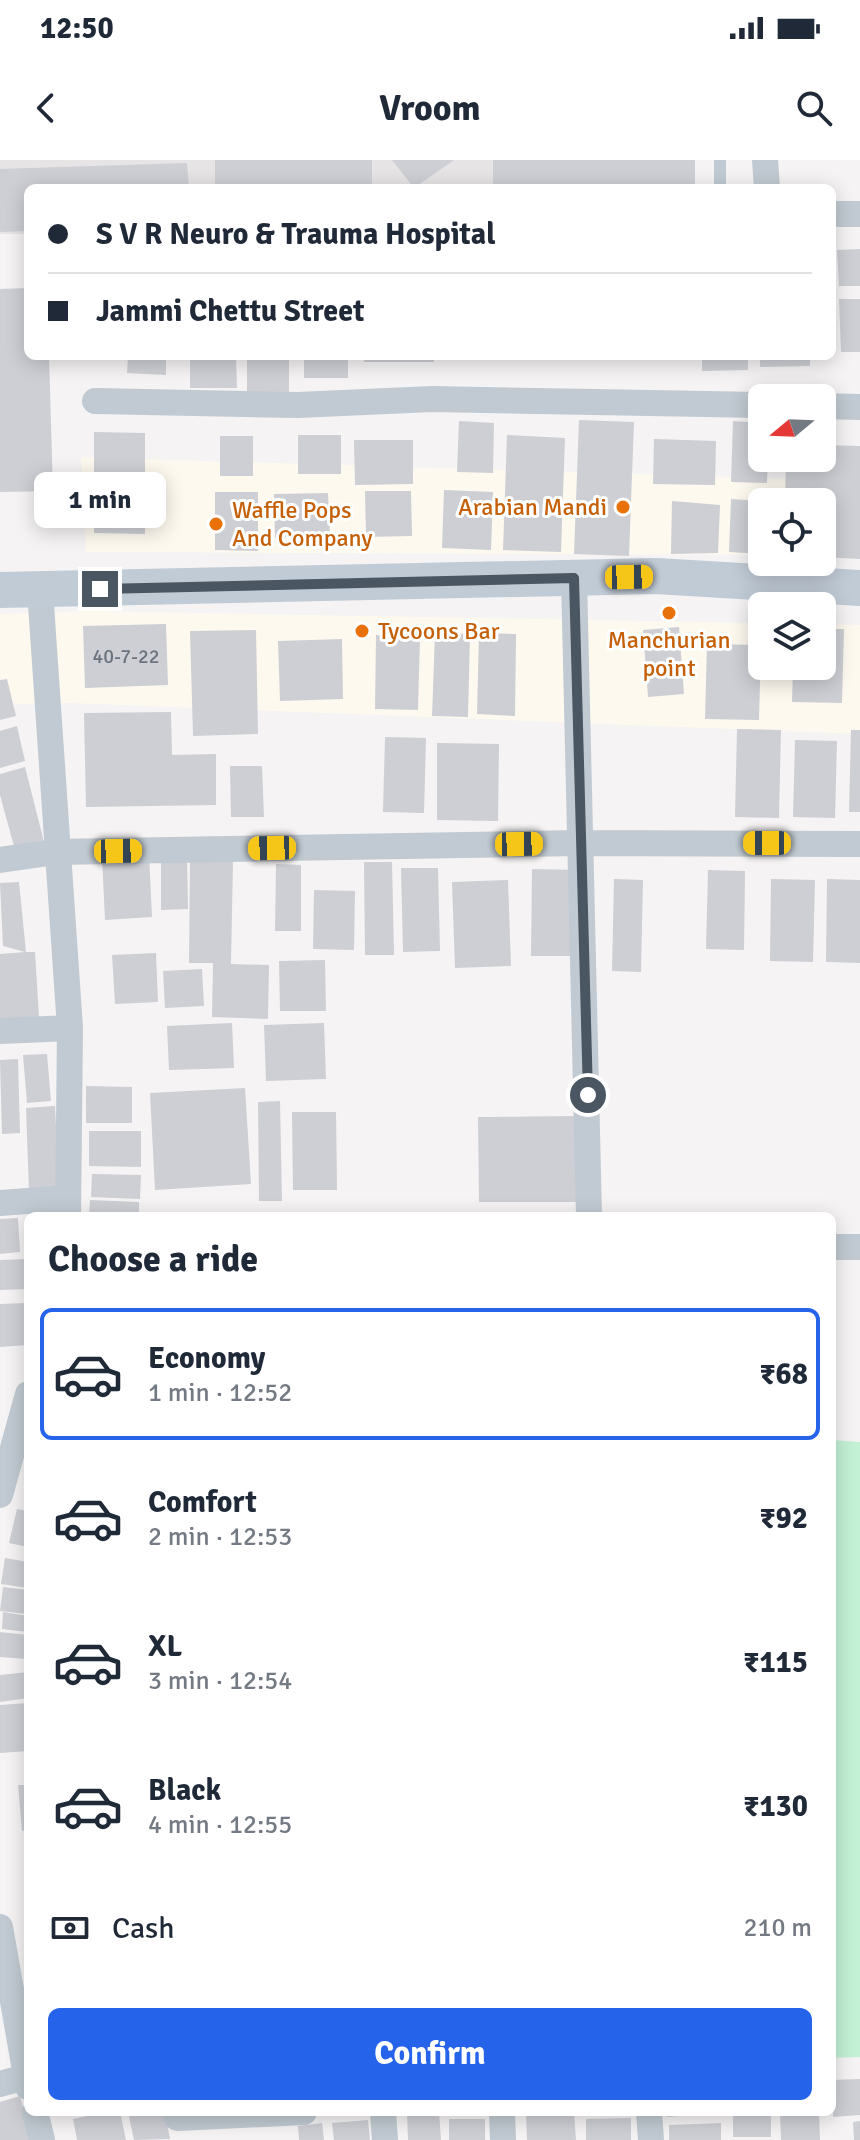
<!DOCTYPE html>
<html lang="en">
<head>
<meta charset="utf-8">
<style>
	body { margin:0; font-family:Signika,sans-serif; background:#f2f2f3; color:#1f2937; height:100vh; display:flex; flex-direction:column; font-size:30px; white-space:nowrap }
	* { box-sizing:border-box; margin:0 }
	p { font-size:26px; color:#747a83 }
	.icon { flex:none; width:44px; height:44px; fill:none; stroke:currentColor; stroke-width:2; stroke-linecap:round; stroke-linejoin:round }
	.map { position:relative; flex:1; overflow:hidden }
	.drawer { position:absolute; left:24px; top:1052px; width:812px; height:904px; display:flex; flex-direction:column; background:#fff; border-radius:12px; box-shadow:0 4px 20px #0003 }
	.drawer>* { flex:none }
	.guide { position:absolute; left:24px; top:24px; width:812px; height:176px; border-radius:12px; box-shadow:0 4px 20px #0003; display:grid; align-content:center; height:176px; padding:0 24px; background:#fff }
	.needle { width:52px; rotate:251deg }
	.fabs { position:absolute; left:748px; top:224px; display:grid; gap:16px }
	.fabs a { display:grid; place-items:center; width:88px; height:88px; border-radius:12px; background:#fff; box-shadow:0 4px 20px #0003; font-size:40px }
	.end { position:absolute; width:36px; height:36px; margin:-18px; border:10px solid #4a5661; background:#fff; box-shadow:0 0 0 4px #fff }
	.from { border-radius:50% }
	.bubble { position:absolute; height:56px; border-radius:12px; background:#fff; box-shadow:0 4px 20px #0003; font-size:26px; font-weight:700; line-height:56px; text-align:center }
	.car { position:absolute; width:24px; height:48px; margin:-24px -12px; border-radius:10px; box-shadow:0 0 6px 2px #0007; background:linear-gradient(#f5c518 24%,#345 0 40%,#f5c518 0 76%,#345 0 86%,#f5c518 0) }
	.guide b { display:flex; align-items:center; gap:28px; height:76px; font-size:30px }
	.guide b+b { border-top:2px solid #e0e1e3 }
	.guide i { width:20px; height:20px; background:#1f2937 }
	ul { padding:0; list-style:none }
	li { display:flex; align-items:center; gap:24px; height:132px; margin:0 16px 12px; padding:0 8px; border:4px solid transparent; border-radius:12px }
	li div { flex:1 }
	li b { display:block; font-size:30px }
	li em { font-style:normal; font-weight:700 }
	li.active { border-color:#2563eb }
	li>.icon { width:72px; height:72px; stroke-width:1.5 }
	h2 { padding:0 24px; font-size:36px; line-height:96px }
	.pay { display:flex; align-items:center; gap:20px; height:88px; padding:0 24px; font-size:30px }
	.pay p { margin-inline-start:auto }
	.action { display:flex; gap:16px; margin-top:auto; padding:16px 24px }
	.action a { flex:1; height:92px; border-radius:12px; background:#2563eb; color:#fff; font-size:32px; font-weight:700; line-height:92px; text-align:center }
	.status { display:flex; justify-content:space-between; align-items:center; height:56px; padding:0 40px; background:#fff; direction:ltr }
	.status svg { height:22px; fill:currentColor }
	header { display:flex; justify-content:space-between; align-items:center; height:104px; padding:0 24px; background:#fff; font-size:36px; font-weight:700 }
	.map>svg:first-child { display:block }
	.commercial { fill:#fdf9ef }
	.education { fill:#e6e4e5 }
	.green { fill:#c3f1d5 }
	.building { fill:#cdcfd5 }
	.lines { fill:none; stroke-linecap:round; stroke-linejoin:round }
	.lane { stroke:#c1cad2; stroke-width:12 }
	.street { stroke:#c1cad2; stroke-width:26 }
	.secondary { stroke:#c1cbd6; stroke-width:36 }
	.route { stroke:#4a5661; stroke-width:10 }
	.food-dot { fill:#e8710a; stroke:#fff; stroke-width:3 }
	.labels { text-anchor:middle; stroke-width:6; stroke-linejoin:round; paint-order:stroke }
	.number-label { font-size:20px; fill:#6b747e }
	.food-label { font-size:24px; fill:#c56008; stroke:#fff; text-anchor:start }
</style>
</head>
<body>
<div class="status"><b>12:50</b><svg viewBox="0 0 49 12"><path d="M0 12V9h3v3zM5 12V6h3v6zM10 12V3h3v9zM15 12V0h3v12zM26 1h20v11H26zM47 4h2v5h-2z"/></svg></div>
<header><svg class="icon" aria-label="back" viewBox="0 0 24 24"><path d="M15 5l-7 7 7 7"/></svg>Vroom<svg class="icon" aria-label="search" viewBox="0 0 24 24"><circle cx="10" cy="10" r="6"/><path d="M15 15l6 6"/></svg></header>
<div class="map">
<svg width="860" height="1980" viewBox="0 0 860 1980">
	<rect width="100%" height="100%" fill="#f5f3f3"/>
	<!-- commercial -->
	<path class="commercial" d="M 81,297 L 860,321 L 822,342 L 762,342 L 762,395 L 86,392 Z
		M 89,451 L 762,463 L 762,506 L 822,506 L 822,464 L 860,465 L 860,574 L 70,543 L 0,545 L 0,454 Z"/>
	<!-- education -->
	<path class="education" d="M 0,0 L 531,0 L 532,28 L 28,28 L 28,74 L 0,74 Z"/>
	<!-- green -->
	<path class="green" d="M 832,1280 L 860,1282 L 860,1897 L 832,1898 Z"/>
	<!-- building -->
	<path class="building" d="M 215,0 L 372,0 L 372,28 L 215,28 Z
		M 392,0 L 454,0 L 414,28 Z
		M 493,0 L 695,0 L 695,28 L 493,28 Z
		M 187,3 L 189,28 L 28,28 L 28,71 L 0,72 L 0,9 Z
		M 860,89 L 860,126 L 839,126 L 837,90 Z
		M 28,128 L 28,196 L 49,196 L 53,331 L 0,332 L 0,129 Z
		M 839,139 L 860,139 L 860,192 L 841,192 Z
		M 128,196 L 166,196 L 166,215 L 127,213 Z
		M 190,196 L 236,196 L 237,228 L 190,228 Z
		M 247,196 L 289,196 L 289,232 L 247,232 Z
		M 304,196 L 348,196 L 348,218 L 304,218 Z
		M 364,196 L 434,196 L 434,202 L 364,202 Z
		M 464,196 L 518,196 L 518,199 L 464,200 Z
		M 620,196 L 659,196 L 659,199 L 620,199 Z
		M 702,196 L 748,196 L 748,210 L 702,211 Z
		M 760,196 L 810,196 L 810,206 L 760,207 Z
		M 579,260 L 634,262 L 629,396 L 574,394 Z
		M 459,261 L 494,263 L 493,313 L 457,312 Z
		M 733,261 L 762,263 L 762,298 L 768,298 L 767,323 L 731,322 Z
		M 94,272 L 145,273 L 145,374 L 94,373 Z
		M 298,275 L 341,275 L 341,314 L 298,314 Z
		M 507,275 L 565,278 L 561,392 L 503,390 Z
		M 220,276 L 253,276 L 253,316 L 220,316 Z
		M 654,279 L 716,281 L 715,325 L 653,324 Z
		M 354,280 L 413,280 L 413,324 L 355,325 Z
		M 822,285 L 860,286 L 860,399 L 822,397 L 822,342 L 785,342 L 786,298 L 822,298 Z
		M 444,330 L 493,332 L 491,390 L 442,388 Z
		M 365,331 L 411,331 L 412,376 L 366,377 Z
		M 215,332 L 258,332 L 258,391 L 215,390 Z
		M 328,333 L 330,375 L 275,378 L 274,334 Z
		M 731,339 L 762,341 L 762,394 L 729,392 Z
		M 672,341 L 720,345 L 718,393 L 671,394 Z
		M 166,464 L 168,525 L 85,528 L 83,466 Z
		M 679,467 L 684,534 L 648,537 L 643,470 Z
		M 822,469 L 844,469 L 842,543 L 792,542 L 793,506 L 822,506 Z
		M 256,470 L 258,574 L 193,576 L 190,471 Z
		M 435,473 L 470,474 L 468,557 L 432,556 Z
		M 479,473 L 516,474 L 515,556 L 477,554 Z
		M 376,475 L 420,477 L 418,550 L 375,549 Z
		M 342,479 L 343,539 L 280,541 L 278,481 Z
		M 707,484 L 761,485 L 759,560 L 705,559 Z
		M 7,519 L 16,556 L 0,560 L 0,520 Z
		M 171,552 L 172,595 L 216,594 L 216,645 L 86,647 L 84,553 Z
		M 17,566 L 25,601 L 0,608 L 0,571 Z
		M 737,569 L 781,570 L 779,658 L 735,657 Z
		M 851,570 L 860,570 L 860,652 L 849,652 Z
		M 385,577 L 426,578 L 424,653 L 383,652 Z
		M 795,580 L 837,581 L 835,658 L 793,657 Z
		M 437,583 L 499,584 L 498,661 L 437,660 Z
		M 230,606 L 262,606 L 264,657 L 231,657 Z
		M 25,607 L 44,682 L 15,690 L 0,635 L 0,614 Z
		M 149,694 L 152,757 L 105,760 L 102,696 Z
		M 161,696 L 187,696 L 188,749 L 161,750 Z
		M 190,700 L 233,700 L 231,804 L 269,805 L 268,859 L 212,857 L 213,803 L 189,803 Z
		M 364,702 L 392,702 L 394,795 L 365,795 Z
		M 276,704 L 301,705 L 301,771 L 275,771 Z
		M 401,708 L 438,708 L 440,791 L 403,792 Z
		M 532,709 L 578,710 L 576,796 L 531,796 Z
		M 708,710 L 745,711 L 744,790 L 706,789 Z
		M 614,719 L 643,720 L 641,812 L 612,811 Z
		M 771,719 L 815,720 L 813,802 L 770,801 Z
		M 827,719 L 860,720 L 860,803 L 826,802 Z
		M 508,720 L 511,806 L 455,808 L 452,722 Z
		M 19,722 L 26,792 L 35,792 L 39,857 L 0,860 L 0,794 L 25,792 L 3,786 L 0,723 Z
		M 314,730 L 355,731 L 354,790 L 313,789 Z
		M 156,793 L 158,842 L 115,844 L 112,795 Z
		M 325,800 L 326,851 L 280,851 L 279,801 Z
		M 202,809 L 204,846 L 165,848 L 163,811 Z
		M 232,863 L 234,908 L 169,910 L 167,866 Z
		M 324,863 L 326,919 L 266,921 L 264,865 Z
		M 47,894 L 51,941 L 27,943 L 23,895 Z
		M 18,899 L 20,973 L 2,974 L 0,900 Z
		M 86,926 L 132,927 L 132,963 L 86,963 Z
		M 245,928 L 251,1024 L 155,1030 L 150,933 Z
		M 280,941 L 282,1041 L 259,1041 L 258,942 Z
		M 55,946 L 59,1030 L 29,1031 L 26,948 Z
		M 292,952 L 336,952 L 337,1030 L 293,1030 Z
		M 580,956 L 581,1042 L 479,1042 L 478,957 Z
		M 89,971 L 141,971 L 141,1007 L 89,1006 Z
		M 92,1014 L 141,1015 L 140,1039 L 91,1037 Z
		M 90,1040 L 139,1042 L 139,1056 L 89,1056 Z
		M 18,1058 L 20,1092 L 0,1094 L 0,1059 Z
		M 28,1099 L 28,1129 L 0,1130 L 0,1100 Z
		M 28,1143 L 28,1185 L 0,1187 L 0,1144 Z
		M 17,1349 L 28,1351 L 28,1387 L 9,1383 Z
		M 5,1398 L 28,1402 L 28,1428 L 1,1424 Z
		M 3,1427 L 28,1430 L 28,1454 L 0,1451 Z
		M 3,1452 L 28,1456 L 28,1472 L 2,1469 Z
		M 0,1472 L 28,1475 L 28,1499 L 0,1497 Z
		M 28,1512 L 28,1538 L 0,1542 L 0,1515 Z
		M 28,1543 L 28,1591 L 0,1593 L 0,1545 Z
		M 18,1625 L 28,1625 L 28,1670 L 22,1671 Z
		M 860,1919 L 860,1955 L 833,1957 L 832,1920 Z
		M 20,1936 L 31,1980 L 0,1980 L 0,1942 Z
		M 106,1952 L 120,1952 L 126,1980 L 77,1980 L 73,1959 Z
		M 128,1952 L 165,1952 L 170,1979 L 134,1980 Z
		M 407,1952 L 439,1952 L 441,1980 L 408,1980 Z
		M 526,1952 L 574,1952 L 576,1980 L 527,1980 Z
		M 667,1952 L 709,1952 L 709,1954 L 667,1957 Z
		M 733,1952 L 771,1952 L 771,1977 L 733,1977 Z
		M 780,1952 L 819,1952 L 820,1980 L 781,1980 Z
		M 631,1958 L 631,1980 L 586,1980 L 586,1959 Z
		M 449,1959 L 485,1959 L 485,1980 L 449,1980 Z
		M 368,1960 L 370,1980 L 334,1980 L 332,1963 Z
		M 860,1961 L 860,1980 L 854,1980 L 853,1962 Z
		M 322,1963 L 324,1980 L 299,1980 L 298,1966 Z
		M 721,1963 L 721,1980 L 669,1980 L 669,1965 Z"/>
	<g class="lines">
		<!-- lane -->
		<path class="lane" d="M 720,0 L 720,28"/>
		<!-- street -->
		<path class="street" d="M 765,0 L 767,28
			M 832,54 L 860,54
			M 95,241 L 298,245 L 432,239 L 762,245
			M 822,246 L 860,247
			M 574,418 L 589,1056
			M 40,430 L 70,868 L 68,1056
			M 0,700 L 56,692 L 580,683 L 860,684
			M 0,871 L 70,868
			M 0,1043 L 68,1038
			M 832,1087 L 860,1087
			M 0,1335 L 28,1234
			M 0,1767 L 28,1927
			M 0,1924 L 25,1917
			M 35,1952 L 42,1980
			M 176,1952 L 177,1958 L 304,1952
			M 383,1952 L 385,1980
			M 502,1952 L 503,1980
			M 649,1952 L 651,1980"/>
		<!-- secondary -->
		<path class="secondary" d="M 0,430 L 656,416 L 860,428"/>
	</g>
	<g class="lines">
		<!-- route -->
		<path class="route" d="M 100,429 L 574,418 L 588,935"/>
	</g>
	<!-- markers -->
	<g class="food-dot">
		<circle cx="623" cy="347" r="8"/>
		<circle cx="216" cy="364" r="8"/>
		<circle cx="669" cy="453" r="8"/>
		<circle cx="362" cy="471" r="8"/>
	</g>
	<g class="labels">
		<!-- number labels -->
		<g class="number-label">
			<text x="126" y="503">40-7-22</text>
		</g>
		<!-- food labels -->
		<g class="food-label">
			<text x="607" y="355" text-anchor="end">Arabian Mandi</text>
			<text x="232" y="358">Waffle Pops<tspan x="232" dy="28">And Company</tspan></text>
			<text x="378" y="479">Tycoons Bar</text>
			<text x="669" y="488" text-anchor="middle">Manchurian<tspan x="669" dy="28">point</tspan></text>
		</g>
	</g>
</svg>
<div class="fabs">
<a><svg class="needle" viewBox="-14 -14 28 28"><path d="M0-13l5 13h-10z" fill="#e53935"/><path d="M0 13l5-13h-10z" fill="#747a83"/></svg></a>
<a><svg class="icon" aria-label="locate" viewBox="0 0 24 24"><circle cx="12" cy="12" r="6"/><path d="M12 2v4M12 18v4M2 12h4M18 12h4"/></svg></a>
<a><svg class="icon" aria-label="layers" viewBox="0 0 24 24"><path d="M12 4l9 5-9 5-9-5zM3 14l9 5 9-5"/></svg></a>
</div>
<i class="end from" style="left:588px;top:935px"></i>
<i class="end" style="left:100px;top:429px"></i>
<div class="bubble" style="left:34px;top:312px;width:132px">1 min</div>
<i class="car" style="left:629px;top:417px;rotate:89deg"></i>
<i class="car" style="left:767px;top:683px;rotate:270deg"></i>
<i class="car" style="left:519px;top:684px;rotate:89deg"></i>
<i class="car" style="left:272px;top:688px;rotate:269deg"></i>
<i class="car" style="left:118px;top:691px;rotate:89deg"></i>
<div class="guide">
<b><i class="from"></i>S V R Neuro &amp; Trauma Hospital</b>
<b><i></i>Jammi Chettu Street</b>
</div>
<section class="drawer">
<h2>Choose a ride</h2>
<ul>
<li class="active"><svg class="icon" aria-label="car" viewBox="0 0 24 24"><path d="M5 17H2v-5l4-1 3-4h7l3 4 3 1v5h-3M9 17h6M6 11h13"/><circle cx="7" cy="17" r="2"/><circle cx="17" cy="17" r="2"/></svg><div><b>Economy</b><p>1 min · 12:52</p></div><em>₹68</em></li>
<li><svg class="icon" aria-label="car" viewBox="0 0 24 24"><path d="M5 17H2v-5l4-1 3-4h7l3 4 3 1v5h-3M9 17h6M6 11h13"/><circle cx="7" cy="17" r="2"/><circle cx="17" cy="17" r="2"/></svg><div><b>Comfort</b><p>2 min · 12:53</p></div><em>₹92</em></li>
<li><svg class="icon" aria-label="car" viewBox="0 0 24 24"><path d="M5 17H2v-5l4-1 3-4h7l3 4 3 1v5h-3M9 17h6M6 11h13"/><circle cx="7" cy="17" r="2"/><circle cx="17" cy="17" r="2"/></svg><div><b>XL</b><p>3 min · 12:54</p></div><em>₹115</em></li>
<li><svg class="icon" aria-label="car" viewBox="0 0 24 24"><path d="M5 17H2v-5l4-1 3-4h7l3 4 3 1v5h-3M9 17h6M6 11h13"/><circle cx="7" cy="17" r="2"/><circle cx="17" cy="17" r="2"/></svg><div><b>Black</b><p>4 min · 12:55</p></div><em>₹130</em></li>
</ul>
<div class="pay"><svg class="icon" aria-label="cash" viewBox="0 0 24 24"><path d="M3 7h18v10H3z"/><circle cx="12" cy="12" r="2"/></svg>Cash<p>210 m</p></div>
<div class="action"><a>Confirm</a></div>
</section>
</div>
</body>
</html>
